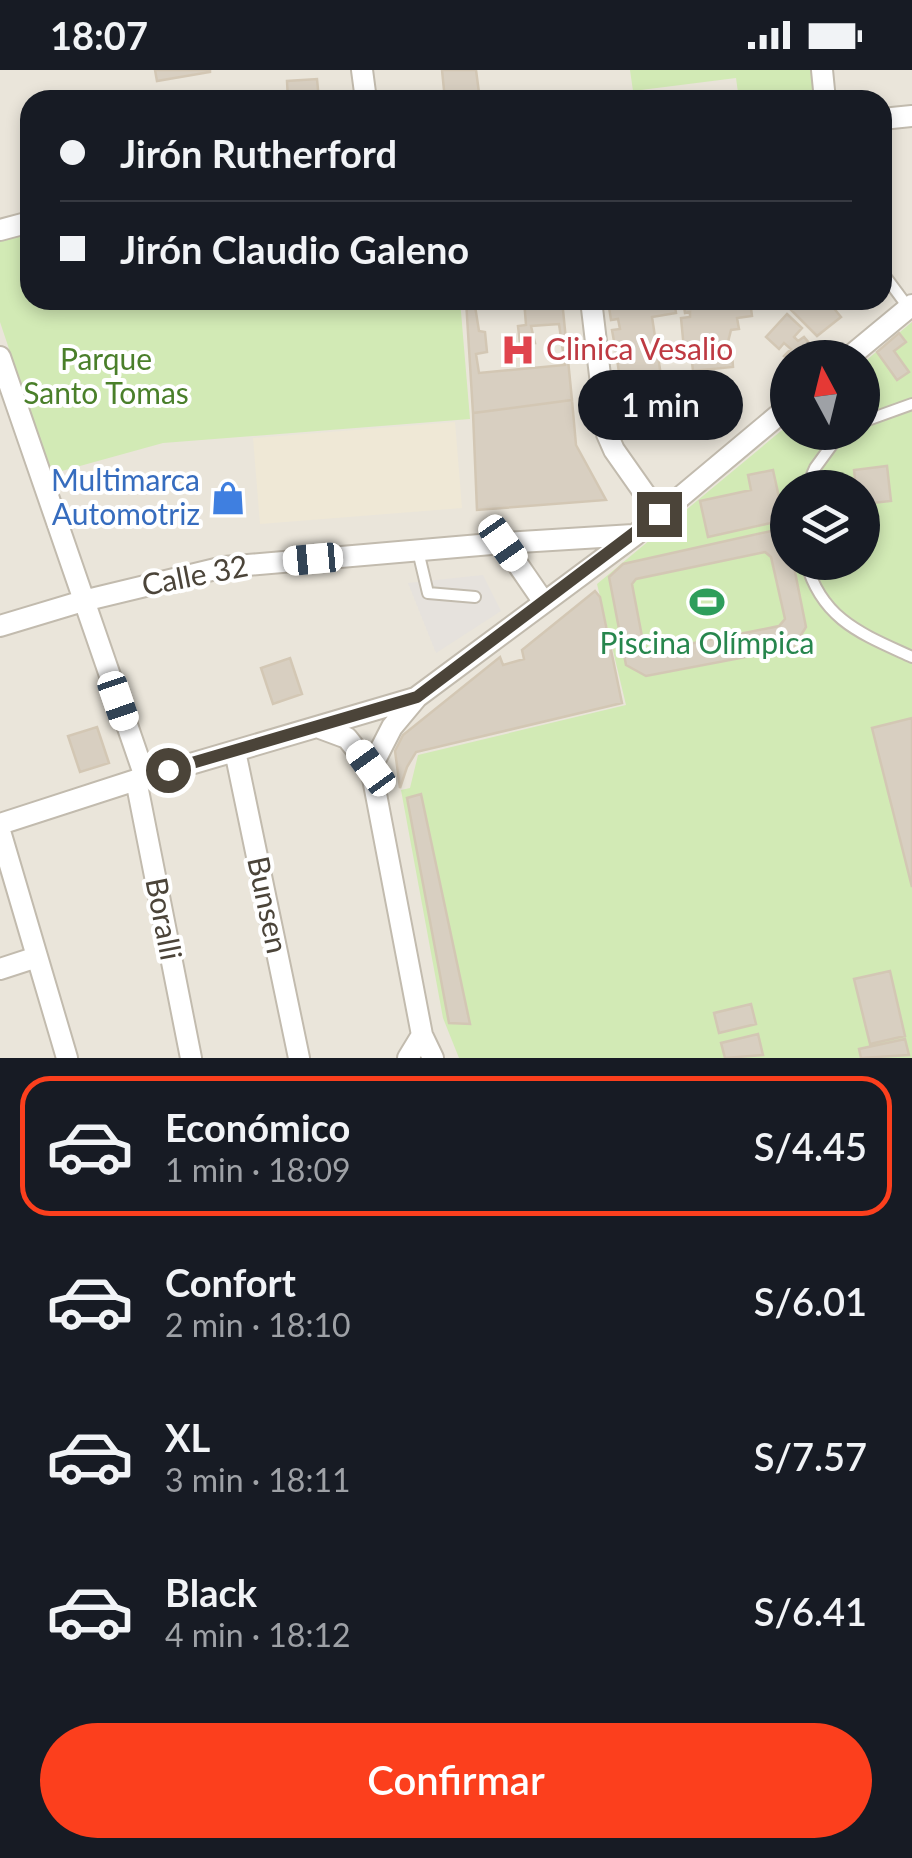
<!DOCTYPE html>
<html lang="es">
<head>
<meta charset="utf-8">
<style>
	body { margin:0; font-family:Lato,sans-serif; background:#242831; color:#f1f3f6; height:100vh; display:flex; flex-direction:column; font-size:38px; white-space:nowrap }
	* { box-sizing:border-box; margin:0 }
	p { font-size:32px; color:#9ea1a6 }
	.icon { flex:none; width:55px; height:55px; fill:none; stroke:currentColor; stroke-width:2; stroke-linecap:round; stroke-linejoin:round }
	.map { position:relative; height:988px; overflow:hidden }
	.drawer { display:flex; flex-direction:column; background:#171b24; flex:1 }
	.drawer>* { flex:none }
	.hud { position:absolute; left:20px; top:20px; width:872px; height:220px; border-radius:30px; box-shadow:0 5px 15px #0003; display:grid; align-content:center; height:220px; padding:0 40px; background:#171b24 }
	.needle { width:65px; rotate:353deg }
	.fabs { position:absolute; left:770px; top:270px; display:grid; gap:20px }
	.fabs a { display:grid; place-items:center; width:110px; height:110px; border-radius:50%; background:#171b24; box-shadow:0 5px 15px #0003; font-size:50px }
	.end { position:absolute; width:45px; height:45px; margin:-22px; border:12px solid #4b4439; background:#fff; box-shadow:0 0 0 5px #fff }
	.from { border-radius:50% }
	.bubble { position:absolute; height:70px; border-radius:35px; background:#171b24; box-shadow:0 5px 15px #0003; font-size:32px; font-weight:600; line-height:70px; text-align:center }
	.car { position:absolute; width:30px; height:60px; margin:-30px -15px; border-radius:12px; box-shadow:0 0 8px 2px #0007; background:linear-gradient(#fff 24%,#345 0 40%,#fff 0 76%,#345 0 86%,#fff 0) }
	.hud b { display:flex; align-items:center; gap:35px; height:95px; font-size:38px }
	.hud b+b { border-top:2px solid #363941 }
	.hud i { width:25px; height:25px; background:#f1f3f6 }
	ul { padding:18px 0 0; list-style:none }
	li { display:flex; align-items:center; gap:30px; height:140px; margin:0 20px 15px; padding:0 20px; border:5px solid transparent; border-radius:30px }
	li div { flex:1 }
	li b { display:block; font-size:38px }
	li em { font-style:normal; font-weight:600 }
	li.current { border-color:#fc3f1d }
	li>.icon { width:90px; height:90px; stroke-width:1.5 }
	.button { display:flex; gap:20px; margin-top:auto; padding:20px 40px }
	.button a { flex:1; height:115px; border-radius:60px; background:#fc3f1d; color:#fff; font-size:40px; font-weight:600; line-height:115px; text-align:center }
	.status { display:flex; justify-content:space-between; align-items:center; height:70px; padding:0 50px; background:#171b24; direction:ltr }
	.status svg { height:28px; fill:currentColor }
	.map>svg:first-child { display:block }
	.residential { fill:#eae5da; fill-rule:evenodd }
	.industrial { fill:#e6e2dd }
	.education { fill:#efe8d6 }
	.green { fill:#d2eab5; fill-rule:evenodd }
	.building { fill:#d8cfc1; stroke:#d3c7b4; stroke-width:2.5; fill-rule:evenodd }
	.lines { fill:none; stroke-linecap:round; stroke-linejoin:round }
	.lane-casing { stroke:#c2bbae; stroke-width:14 }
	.street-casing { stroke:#c2bbae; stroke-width:24 }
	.lane { stroke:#fff; stroke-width:10 }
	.street { stroke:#fff; stroke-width:20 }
	.route { stroke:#4b4439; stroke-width:12 }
	.labels { text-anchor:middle; stroke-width:8; stroke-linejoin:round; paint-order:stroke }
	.health-label { font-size:30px; fill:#be3a42; stroke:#fff; text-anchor:start }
	.park-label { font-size:30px; fill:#4a7f2a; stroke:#fff }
	.shop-label { font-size:30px; fill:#366cbe; stroke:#fff; text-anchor:end }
	.street-label { font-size:30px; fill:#4b4439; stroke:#fff }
	.leisure-label { font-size:30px; fill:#27864d; stroke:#fff }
</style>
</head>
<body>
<div class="status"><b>18:07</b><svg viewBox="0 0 49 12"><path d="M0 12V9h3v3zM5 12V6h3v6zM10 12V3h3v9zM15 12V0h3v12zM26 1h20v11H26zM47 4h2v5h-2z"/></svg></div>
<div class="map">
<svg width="912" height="988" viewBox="0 0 912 988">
	<rect width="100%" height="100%" fill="#f6f3ec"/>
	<!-- residential -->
	<path class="residential" d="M 0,0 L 912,0 L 912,988 L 0,988 ZM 30,30 L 882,30 L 882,230 L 30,230 ZM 788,288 L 862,288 L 862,362 L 788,362 ZM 788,418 L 862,418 L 862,492 L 788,492 Z"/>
	<!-- industrial -->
	<path class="industrial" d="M 483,505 L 501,541 L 436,583 L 408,513 Z"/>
	<!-- education -->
	<path class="education" d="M 455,352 L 462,438 L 260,454 L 253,368 Z"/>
	<!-- green -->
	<path class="green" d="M 630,0 L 811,0 L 815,28 L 739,30 L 736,8 L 633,21 Z
		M 30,159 L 30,230 L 460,230 L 470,349 L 163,373 L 51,404 L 0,252 L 0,169 Z
		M 912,252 L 912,988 L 459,988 L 443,948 L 401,720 L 410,718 L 418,685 L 626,635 L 597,514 L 787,356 L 788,362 L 862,362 L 863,293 ZM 788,418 L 862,418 L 862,492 L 788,492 Z"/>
	<!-- building -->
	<path class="building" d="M 155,0 L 210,0 L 210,2 L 157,11 Z
		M 442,0 L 476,0 L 480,30 L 445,30 Z
		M 317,9 L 319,30 L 288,30 L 287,11 Z
		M 466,230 L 562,230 L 572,330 L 473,343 Z
		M 474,230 L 524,230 L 526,255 L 518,256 L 520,274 L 535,273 L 531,256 L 559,254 L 565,295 L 479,303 L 476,284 L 487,282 L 485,262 L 479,261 Z
		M 658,230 L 674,230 L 676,243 L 652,247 L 663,319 L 687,315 L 689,328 L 622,338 L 619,320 L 628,319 L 627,308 L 620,309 L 617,289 L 625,288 L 624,281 L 616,282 L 612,260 L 620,259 L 618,249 L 611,250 L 609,237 Z
		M 683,230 L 750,230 L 752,246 L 737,248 L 739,259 L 731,260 L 728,272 L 716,273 L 717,283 L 732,282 L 733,297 L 693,301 L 691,283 L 698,283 L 697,277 L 684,279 L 681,248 L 690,247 L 690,242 L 685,243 Z
		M 805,230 L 827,230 L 841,247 L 817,266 L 791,240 Z
		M 787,244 L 802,258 L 794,267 L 798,271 L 804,267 L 810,274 L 798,288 L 788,289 L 784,286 L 791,279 L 784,273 L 779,279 L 766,267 Z
		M 899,263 L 906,272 L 894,281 L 909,302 L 897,310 L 877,282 Z
		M 572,330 L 576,375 L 606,430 L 477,440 L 473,343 Z
		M 887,396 L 891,431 L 862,434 L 862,418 L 856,418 L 854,400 Z
		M 773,400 L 784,450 L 708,467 L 700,431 L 751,420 L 748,405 Z
		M 771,461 L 788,470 L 788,492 L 793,492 L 806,557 L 793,578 L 646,606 L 626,595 L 609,507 L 623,494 ZM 765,482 L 771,487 L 785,549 L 779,556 L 649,582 L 644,577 L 632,514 L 636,509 Z
		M 595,521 L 600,527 L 622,633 L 416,682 L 407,697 L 400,718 L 395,681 L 403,665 L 500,587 L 503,595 L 524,589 L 522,580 Z
		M 290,588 L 302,624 L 273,634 L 261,598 Z
		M 912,648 L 912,817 L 872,658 Z
		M 97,657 L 109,693 L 80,702 L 68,666 Z
		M 421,724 L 470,954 L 449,953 L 407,728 Z
		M 890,901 L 905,966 L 870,974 L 854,909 Z
		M 751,934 L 756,954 L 719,963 L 714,943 Z
		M 758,964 L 763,985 L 725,988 L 721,973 Z
		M 905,969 L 909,985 L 861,988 L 859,979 Z"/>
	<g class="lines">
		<!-- lane casing -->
		<g class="lane-casing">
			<path id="lane" d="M 882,202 L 908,237
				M 862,352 L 912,334
				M 806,418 L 815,398 L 834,372 L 826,362
				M 418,481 L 428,523 L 475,527
				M 806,492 C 822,550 862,564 912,587"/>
		</g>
		<!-- street casing -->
		<g class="street-casing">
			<path id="street" d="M 362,0 L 366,30
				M 822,0 L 825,30
				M 882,49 L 912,46
				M 0,160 L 30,152
				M 591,230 L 607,364 L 614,380 L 659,444
				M 0,287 L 145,707
				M 848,288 L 912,235
				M 503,473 L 543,531
				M 0,556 L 83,531 L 224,497 L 503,473 L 633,465
				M 320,658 L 347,668 L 371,698
				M 235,681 L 299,988
				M 136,710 L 191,988
				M 0,754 L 136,710 L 415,628
				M 0,761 L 67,988
				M 0,899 L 37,887
				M 408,988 L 422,965
				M 433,988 L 422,965 L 371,698 L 392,657 L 417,627 L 635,465 L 788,337"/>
		</g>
		<!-- lane -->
		<use href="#lane" class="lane"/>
		<!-- street -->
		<use href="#street" class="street"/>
	</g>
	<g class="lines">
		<!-- route -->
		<path class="route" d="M 168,700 L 417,627 L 659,444"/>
	</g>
	<!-- icons -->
	<defs>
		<g id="hospital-bare" transform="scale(2.7)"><path d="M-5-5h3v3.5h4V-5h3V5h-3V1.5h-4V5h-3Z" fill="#e0444e" stroke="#fff" stroke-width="2.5" paint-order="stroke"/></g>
		<g id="shop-bare" transform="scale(2.7)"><path d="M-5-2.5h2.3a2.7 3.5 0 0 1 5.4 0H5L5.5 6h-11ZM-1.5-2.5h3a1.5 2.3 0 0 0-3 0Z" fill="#3f7fe0" stroke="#fff" stroke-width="2.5" paint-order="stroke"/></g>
		<g id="stadium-bare" transform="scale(2.7)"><path d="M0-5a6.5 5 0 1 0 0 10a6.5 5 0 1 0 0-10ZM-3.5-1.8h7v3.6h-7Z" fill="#2e9e5b" stroke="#fff" stroke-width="2.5" paint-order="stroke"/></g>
	</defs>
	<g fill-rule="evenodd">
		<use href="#hospital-bare" x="518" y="280"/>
		<use href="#shop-bare" x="228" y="428"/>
		<use href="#stadium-bare" x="707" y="532"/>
	</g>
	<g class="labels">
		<!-- health labels -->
		<g class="health-label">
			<text x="546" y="290">Clinica Vesalio</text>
		</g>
		<!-- park labels -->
		<g class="park-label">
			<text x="106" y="300">Parque<tspan x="106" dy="34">Santo Tomas</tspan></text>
		</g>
		<!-- shop labels -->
		<g class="shop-label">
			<text x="200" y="421">Multimarca<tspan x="200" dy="34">Automotriz</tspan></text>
		</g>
		<!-- street labels -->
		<g class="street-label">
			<text transform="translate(195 506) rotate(-11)" y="10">Calle 32</text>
			<text transform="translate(267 835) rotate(78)" y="10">Bunsen</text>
			<text transform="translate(163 849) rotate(79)" y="10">Boralli</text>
		</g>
		<!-- leisure labels -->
		<g class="leisure-label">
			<text x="707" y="584">Piscina Olímpica</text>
		</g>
	</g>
</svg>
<div class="fabs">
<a><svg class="needle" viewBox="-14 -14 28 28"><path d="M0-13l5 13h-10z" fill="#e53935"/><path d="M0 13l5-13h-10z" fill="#9ea1a6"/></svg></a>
<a><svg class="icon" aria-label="layers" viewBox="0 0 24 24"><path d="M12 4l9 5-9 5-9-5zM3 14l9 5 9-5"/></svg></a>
</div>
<i class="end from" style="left:168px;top:700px"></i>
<i class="end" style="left:659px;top:444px"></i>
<div class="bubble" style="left:578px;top:300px;width:165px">1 min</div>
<i class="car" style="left:503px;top:473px;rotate:145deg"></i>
<i class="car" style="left:313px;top:489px;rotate:265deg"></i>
<i class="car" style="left:118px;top:631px;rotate:161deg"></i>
<i class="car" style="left:371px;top:698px;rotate:324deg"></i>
<div class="hud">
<b><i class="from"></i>Jirón Rutherford</b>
<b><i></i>Jirón Claudio Galeno</b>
</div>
</div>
<section class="drawer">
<ul>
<li class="current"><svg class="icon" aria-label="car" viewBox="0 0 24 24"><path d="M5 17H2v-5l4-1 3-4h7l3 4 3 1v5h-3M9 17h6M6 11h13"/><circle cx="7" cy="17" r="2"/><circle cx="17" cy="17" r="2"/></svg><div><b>Económico</b><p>1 min · 18:09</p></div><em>S/4.45</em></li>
<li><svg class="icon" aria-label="car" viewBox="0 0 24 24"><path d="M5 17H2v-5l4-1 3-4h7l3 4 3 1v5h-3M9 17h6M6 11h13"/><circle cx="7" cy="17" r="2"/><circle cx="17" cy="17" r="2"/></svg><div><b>Confort</b><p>2 min · 18:10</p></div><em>S/6.01</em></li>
<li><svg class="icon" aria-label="car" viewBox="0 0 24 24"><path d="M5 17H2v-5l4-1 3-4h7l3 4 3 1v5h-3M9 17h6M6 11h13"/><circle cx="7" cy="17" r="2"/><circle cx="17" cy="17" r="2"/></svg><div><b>XL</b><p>3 min · 18:11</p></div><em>S/7.57</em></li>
<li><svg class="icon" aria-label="car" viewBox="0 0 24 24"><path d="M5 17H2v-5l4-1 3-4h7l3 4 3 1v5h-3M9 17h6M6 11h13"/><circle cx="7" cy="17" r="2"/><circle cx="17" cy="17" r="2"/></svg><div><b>Black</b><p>4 min · 18:12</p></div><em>S/6.41</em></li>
</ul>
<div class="button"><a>Confirmar</a></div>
</section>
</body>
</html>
